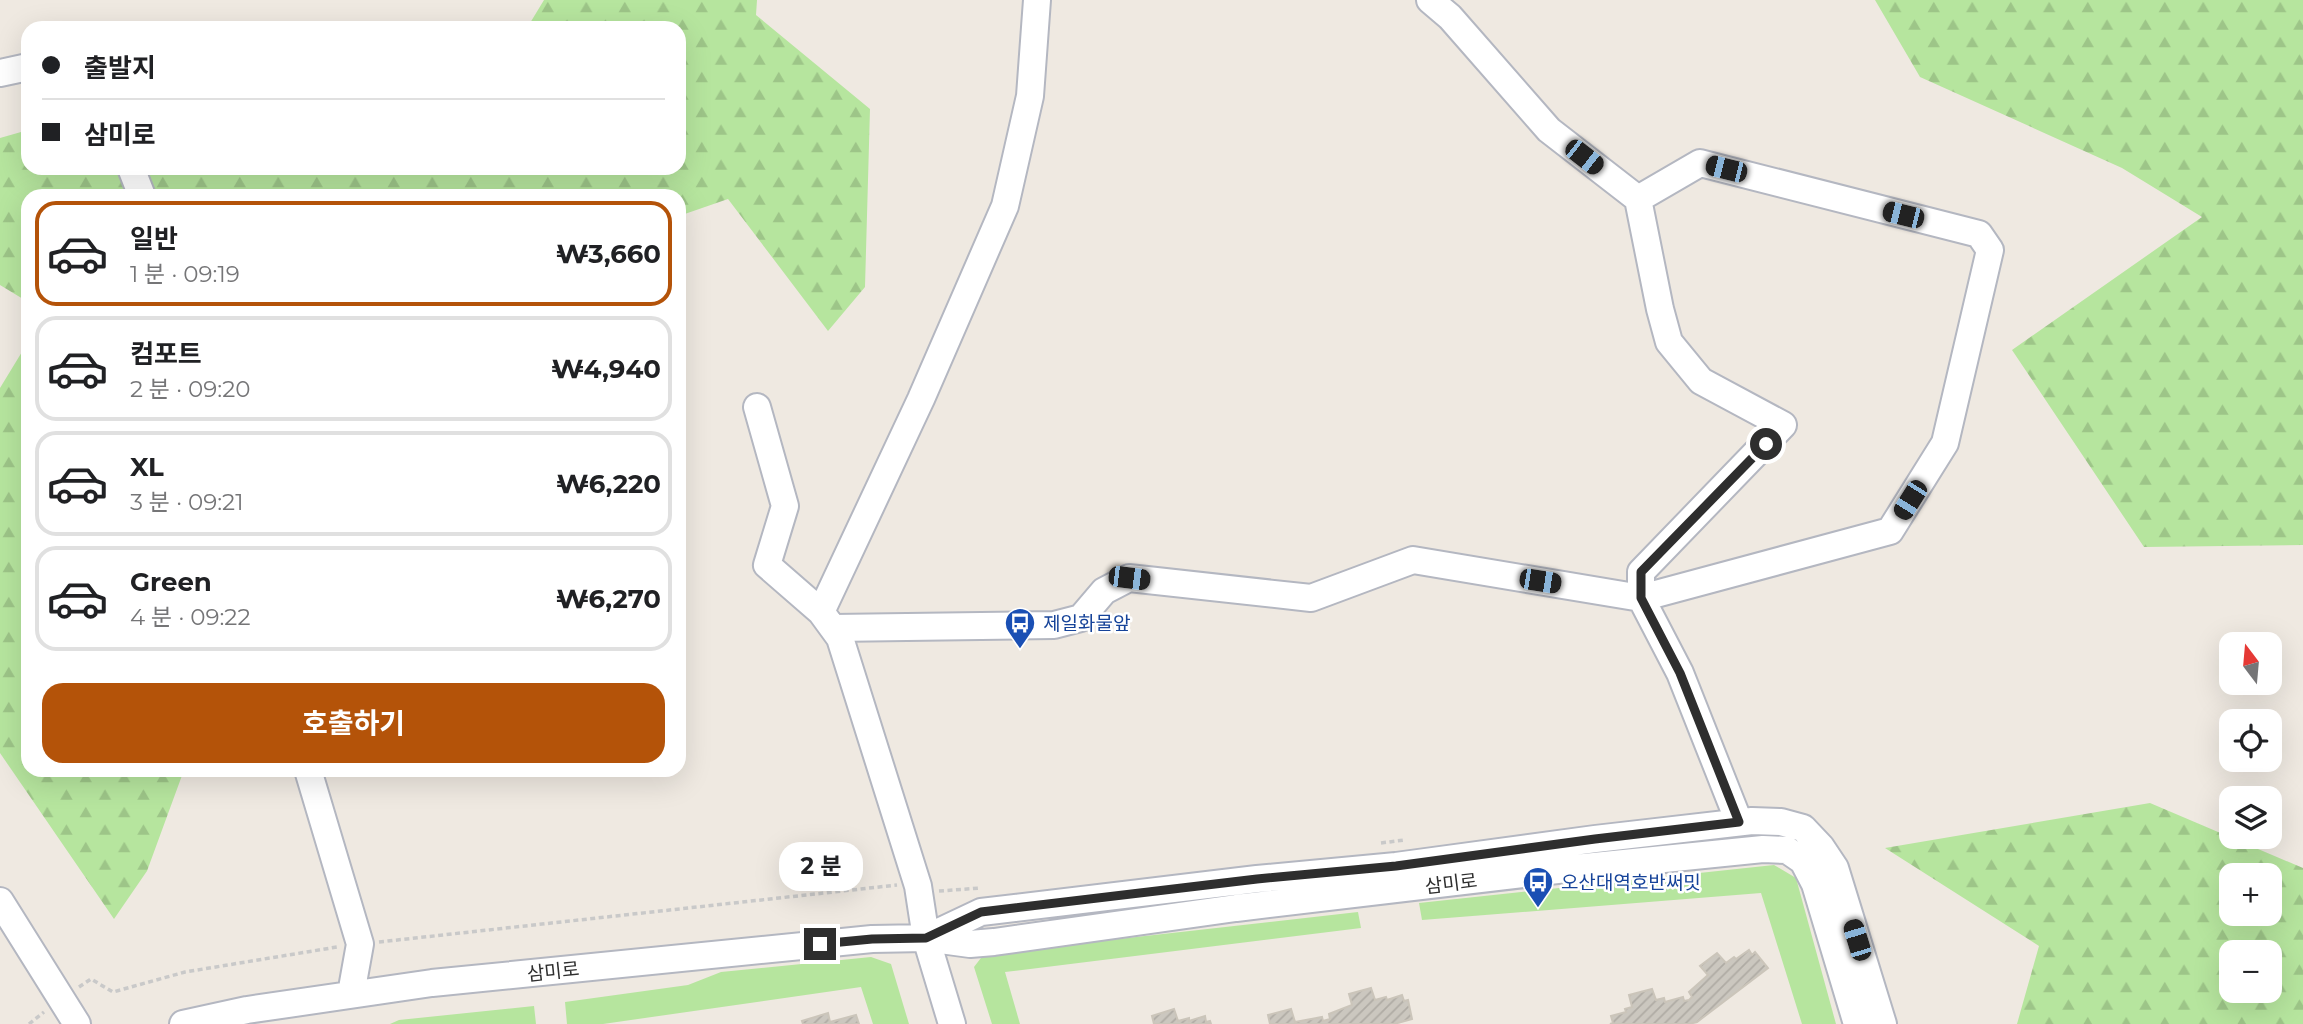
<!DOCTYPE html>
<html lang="ko">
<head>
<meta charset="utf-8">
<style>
	body { margin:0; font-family:Montserrat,"Noto Sans KR",sans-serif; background:#f6f6f6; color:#202124; height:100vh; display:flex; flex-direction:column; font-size:26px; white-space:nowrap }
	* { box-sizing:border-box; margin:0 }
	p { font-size:23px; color:#757577 }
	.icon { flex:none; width:38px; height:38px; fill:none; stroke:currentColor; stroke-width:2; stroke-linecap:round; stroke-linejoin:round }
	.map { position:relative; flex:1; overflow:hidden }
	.drawer { position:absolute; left:21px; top:189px; width:665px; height:588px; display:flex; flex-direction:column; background:#fff; border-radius:21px; box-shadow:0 7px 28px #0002 }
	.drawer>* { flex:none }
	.top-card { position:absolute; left:21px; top:21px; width:665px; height:154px; border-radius:21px; box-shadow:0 7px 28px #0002; display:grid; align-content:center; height:154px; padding:0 21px; background:#fff }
	.needle { width:46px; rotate:344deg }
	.tools { position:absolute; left:2219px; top:632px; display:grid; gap:14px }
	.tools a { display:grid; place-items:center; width:63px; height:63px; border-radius:14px; background:#fff; box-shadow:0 7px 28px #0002; font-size:35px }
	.end { position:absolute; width:32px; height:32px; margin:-16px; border:9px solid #2e2e2e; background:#fff; box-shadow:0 0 0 4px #fff }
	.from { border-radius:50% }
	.bubble { position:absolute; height:49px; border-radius:21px; background:#fff; box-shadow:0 7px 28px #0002; font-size:23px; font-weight:700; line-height:49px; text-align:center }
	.car { position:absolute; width:21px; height:42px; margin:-21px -10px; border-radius:9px; box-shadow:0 0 5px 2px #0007; background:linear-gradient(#222 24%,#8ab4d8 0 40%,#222 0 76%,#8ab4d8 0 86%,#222 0) }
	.top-card b { display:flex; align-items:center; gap:24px; height:66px; font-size:26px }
	.top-card b+b { border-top:2px solid #e0e0e0 }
	.top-card i { width:18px; height:18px; background:#202124 }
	ul { padding:12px 0 0; list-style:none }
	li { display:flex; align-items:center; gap:21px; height:105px; margin:0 14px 10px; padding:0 7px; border:4px solid #e0e0e0; border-radius:21px }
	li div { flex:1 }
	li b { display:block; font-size:26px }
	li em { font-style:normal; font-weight:700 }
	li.on { border-color:#b45309 }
	li>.icon { width:63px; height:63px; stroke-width:1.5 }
	.primary-button { display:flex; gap:14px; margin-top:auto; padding:14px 21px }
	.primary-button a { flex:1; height:80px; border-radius:21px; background:#b45309; color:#fff; font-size:28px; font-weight:700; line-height:80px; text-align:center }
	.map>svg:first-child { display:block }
	.grass { fill:#b6e59e }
	.forest { fill:url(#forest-firs); fill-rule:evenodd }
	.building { fill:url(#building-hatch); stroke:#cbc5ba; stroke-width:2 }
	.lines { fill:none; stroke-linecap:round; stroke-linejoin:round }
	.minor-casing { stroke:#b4b7c1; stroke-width:30 }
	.path { stroke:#c9c9c9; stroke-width:3.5; stroke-dasharray:5 3.5; stroke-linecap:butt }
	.minor { stroke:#fff; stroke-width:26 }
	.route { stroke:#2e2e2e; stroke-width:9 }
	.labels { text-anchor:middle; stroke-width:5; stroke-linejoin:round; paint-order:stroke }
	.transit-label { font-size:19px; fill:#164399; stroke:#fff; text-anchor:start }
	.street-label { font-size:19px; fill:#2e2e2e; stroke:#fff }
</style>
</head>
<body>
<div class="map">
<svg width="2303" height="1024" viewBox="0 0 2303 1024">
	<defs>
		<pattern id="forest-firs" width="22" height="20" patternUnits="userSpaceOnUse" patternTransform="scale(1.75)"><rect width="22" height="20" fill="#b6e59e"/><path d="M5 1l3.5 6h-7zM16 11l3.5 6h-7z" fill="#9dc588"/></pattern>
		<pattern id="building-hatch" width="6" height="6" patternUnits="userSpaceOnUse" patternTransform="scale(1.75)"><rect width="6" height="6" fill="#cbc7bf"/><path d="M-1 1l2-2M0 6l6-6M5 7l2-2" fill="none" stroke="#afaba4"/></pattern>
	</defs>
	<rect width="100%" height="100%" fill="#efe9e1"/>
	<!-- grass -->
	<path class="grass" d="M 1774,865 L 1796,878 L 1836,1024 L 1802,1024 L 1761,893 L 1422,920 L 1419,903 Z
		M 1358,912 L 1361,928 L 1005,972 L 1020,1024 L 992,1024 L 974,967 L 984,954 Z
		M 871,957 L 891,964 L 909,1024 L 873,1024 L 861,987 L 603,1024 L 567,1024 L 565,1002 L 688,985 L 721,972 Z
		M 534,1006 L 536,1024 L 390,1024 L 399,1020 Z"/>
	<!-- forest -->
	<path class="forest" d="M 544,0 L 757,0 L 756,15 L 870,109 L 865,287 L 828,331 L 728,199 L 679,216 L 679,196 L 28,196 L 28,302 L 0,285 L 0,138 L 28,130 L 28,168 L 679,168 L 679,28 L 527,28 Z
		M 1875,0 L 2303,0 L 2303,545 L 2144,547 L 2012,350 L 2202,217 L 2122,168 L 1920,77 Z
		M 28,342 L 28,770 L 184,770 L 147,871 L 114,919 L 0,753 L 0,388 Z
		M 2150,803 L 2303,868 L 2303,1024 L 2017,1024 L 2039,946 L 1885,848 ZM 2270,875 L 2270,914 L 2231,914 L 2231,875 ZM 2270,952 L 2270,990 L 2231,990 L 2231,952 Z"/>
	<!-- building -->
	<path class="building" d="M 1749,950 L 1752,955 L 1755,952 L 1768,968 L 1697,1022 L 1689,1024 L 1610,1024 L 1613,1023 L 1611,1016 L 1626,1012 L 1625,1009 L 1632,1007 L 1629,995 L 1652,989 L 1656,1000 L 1664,998 L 1665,1002 L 1683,997 L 1684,1001 L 1689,1000 L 1692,997 L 1689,992 L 1708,975 L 1700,966 L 1717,953 L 1726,963 L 1734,957 L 1736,959 Z
		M 1371,988 L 1375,1000 L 1386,997 L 1387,1000 L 1402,995 L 1404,1001 L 1408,1000 L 1412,1019 L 1394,1024 L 1270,1024 L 1268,1015 L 1291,1009 L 1295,1022 L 1322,1017 L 1323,1021 L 1330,1019 L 1329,1014 L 1352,1005 L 1349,994 Z
		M 1174,1009 L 1178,1021 L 1189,1018 L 1189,1021 L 1205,1016 L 1206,1022 L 1210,1021 L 1211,1024 L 1154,1024 L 1152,1016 Z
		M 828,1013 L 830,1022 L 856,1015 L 859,1024 L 803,1024 L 802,1021 Z"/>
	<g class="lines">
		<!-- minor casing -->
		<g class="minor-casing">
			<path id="minor" d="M 0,73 L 28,67
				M 131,168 L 142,196
				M 1638,199 L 1660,309 L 1669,342 L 1701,381 L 1783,425 L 1641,572 L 1641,598 L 1680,673 L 1739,822
				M 757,407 L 785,506 L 767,565 L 821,612 L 840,638 L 918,886 L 926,938 L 952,1024
				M 821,612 L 921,399 L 1005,206 L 1030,96 L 1037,0
				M 833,628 L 1054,625 L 1081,618 L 1104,591 L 1129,578 L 1311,598 L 1413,560 L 1641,598 L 1890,531 L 1945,443 L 1990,250 L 1979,234 L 1700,163 L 1638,199 L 1549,130 L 1450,17 L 1430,0
				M 308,770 L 360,944 L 351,994
				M 0,901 L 77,1024
				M 926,938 L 981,912 L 1257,879 L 1396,866 L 1595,839 L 1752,821 L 1781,822 L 1803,828 L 1821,847 L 1835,868 L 1883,1024
				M 183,1024 L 247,1010 L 432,983 L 872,939 L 926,938 L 970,944 L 994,942 L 1236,908 L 1575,868 L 1763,849 L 1787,850 L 1803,861 L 1815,884 L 1857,1024"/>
		</g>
		<!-- path -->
		<path class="path" d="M 1381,843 L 1404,840
			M 939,891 L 980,888
			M 379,942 L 897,885
			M 79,987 L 91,979 L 113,992 L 185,972 L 337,947
			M 29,1024 L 44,1012"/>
		<!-- minor -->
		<use href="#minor" class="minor"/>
	</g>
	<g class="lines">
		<!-- route -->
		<path class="route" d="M 820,944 L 872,939 L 926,938 L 981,912 L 1257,879 L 1396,866 L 1595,839 L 1739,822 L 1680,673 L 1641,598 L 1641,572 L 1766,444"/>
	</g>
	<!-- icons -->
	<defs>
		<g id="bus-pin" transform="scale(1.575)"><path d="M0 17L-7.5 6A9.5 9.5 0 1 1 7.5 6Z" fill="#1a4fb4" stroke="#fff"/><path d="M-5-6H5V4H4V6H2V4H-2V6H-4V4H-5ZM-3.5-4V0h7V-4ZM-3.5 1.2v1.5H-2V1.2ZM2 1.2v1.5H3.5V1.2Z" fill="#fff"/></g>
	</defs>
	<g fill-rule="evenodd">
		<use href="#bus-pin" x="1020" y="623"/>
		<use href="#bus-pin" x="1538" y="882"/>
	</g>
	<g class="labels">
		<!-- transit labels -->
		<g class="transit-label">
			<text x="1043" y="630">제일화물앞</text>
			<text x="1561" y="889">오산대역호반써밋</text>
		</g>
		<!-- street labels -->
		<g class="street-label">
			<text transform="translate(1451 883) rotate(-7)" y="7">삼미로</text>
			<text transform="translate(553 971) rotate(-6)" y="7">삼미로</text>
		</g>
	</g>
</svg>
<div class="tools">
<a><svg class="needle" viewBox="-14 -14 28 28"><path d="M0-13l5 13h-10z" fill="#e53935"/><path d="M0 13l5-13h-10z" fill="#757577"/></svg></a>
<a><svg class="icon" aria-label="locate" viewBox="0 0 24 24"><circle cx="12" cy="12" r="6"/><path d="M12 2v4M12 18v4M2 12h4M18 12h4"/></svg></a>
<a><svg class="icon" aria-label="layers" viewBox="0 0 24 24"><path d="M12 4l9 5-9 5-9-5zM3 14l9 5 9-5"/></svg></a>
<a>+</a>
<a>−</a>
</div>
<i class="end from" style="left:1766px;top:444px"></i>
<i class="end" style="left:820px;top:944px"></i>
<div class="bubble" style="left:779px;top:842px;width:84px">2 분</div>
<i class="car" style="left:1584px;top:157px;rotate:128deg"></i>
<i class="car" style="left:1726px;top:169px;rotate:284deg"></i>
<i class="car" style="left:1903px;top:215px;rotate:284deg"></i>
<i class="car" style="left:1910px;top:500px;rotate:212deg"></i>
<i class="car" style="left:1129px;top:578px;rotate:97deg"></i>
<i class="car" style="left:1540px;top:581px;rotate:99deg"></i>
<i class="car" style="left:1857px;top:940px;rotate:343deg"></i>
<div class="top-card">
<b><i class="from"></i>출발지</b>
<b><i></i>삼미로</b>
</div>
<section class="drawer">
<ul>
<li class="on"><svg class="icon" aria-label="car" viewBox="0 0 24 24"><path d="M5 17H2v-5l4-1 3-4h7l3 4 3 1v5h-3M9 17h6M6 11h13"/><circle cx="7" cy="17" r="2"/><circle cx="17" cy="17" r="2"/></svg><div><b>일반</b><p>1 분 · 09:19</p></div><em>₩3,660</em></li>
<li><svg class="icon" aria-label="car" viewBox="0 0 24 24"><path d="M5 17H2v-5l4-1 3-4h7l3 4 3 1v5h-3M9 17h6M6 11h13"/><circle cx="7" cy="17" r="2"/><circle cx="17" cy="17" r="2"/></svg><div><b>컴포트</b><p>2 분 · 09:20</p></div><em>₩4,940</em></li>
<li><svg class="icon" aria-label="car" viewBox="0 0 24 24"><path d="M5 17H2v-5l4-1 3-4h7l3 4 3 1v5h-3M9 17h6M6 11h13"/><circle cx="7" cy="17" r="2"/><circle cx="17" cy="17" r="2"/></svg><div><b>XL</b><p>3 분 · 09:21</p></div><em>₩6,220</em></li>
<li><svg class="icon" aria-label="car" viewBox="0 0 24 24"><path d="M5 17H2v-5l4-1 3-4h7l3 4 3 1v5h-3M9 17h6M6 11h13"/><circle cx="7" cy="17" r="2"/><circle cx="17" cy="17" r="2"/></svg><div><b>Green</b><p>4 분 · 09:22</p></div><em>₩6,270</em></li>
</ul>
<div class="primary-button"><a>호출하기</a></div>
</section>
</div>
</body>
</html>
